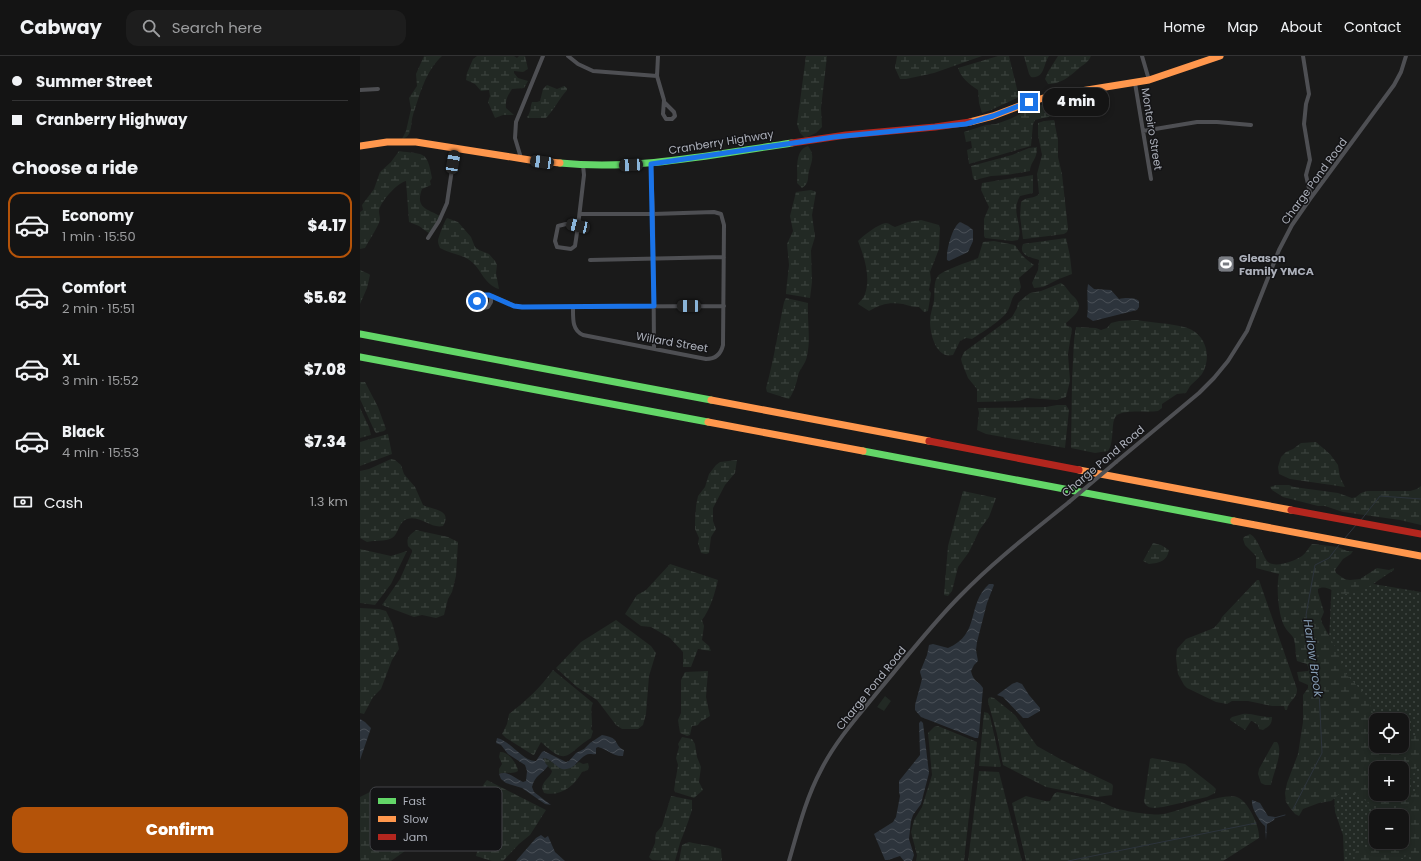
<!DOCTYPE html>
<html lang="en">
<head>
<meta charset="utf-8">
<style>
	body { margin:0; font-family:Poppins,sans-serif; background:#1d1d1d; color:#f1f3f6; height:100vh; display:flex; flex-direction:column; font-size:15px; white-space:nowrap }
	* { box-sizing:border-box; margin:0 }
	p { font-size:13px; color:#9d9ea0 }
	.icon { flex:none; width:22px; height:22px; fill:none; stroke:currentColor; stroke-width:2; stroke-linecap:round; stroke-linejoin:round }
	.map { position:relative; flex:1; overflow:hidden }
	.panel { display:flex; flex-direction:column; background:#141414; width:360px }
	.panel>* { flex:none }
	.guide { display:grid; align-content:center; height:88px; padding:0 12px; background:#141414 }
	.controls { position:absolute; left:1009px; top:657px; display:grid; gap:8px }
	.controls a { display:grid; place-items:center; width:40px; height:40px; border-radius:8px; background:#141414; box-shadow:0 2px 6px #0003,0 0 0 1px #333334; font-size:20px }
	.end { position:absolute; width:18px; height:18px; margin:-9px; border:5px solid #1a73e8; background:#fff; box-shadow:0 0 0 2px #fff }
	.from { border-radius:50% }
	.bubble { position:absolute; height:28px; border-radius:12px; background:#141414; box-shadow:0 2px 6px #0003,0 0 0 1px #333334; font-size:13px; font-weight:800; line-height:28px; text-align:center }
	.car { position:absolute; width:12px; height:24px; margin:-12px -6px; border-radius:5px; box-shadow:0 0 3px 1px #0007; background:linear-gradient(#222 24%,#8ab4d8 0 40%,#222 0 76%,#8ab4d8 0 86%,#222 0) }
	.guide b { display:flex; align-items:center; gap:14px; height:38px; font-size:15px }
	.guide b+b { border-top:1px solid #333334 }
	.guide i { width:10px; height:10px; background:#f1f3f6 }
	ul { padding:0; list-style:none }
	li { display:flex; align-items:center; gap:12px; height:66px; margin:0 8px 6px; padding:0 4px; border:2px solid transparent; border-radius:12px }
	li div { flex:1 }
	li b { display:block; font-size:15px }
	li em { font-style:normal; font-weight:800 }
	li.on { border-color:#b45309 }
	li>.icon { width:36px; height:36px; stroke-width:1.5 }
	h2 { padding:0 12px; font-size:18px; line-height:48px }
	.pay { display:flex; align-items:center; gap:10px; height:44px; padding:0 12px; font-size:15px }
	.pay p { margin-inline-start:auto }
	.cta { display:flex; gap:8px; margin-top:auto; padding:8px 12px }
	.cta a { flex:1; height:46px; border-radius:12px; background:#b45309; color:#fff; font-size:16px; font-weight:800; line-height:46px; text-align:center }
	header { display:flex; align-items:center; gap:24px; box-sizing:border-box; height:56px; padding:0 20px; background:#141414; border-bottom:1px solid #333334 }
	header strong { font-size:19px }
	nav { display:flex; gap:22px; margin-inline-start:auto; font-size:14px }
	.search { width:280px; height:36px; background:#1d1d1d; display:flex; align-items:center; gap:10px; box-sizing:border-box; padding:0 14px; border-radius:12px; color:#9d9ea0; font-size:15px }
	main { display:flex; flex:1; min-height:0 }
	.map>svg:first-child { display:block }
	.green { fill:url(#green-dots); fill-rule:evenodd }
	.wetland { fill:url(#wetland-marsh); fill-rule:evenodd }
	.pitch { fill:#222924 }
	.water { fill:url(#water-waves) }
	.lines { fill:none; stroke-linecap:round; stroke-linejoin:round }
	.stream { stroke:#2d343c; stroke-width:1 }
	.street { stroke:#4e4f53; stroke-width:4 }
	.fast { stroke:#63d668; stroke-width:7 }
	.slow { stroke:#ff974d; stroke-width:7 }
	.jam { stroke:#b3261e; stroke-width:7 }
	.street-bridge { stroke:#4e4f53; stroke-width:4 }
	.route { stroke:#1a73e8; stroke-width:5 }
	.labels { text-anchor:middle; stroke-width:3; stroke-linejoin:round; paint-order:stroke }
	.street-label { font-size:11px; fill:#acb0ba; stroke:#141416 }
	.poi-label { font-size:11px; font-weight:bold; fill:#acb0ba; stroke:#141416; text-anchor:start }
	.water-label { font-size:12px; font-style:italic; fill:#859cb3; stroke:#141416 }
	.key { fill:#141416; stroke:#424347; stroke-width:1 }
	.key-label { font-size:11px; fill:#acb0ba }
</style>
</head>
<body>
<header>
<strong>Cabway</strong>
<div class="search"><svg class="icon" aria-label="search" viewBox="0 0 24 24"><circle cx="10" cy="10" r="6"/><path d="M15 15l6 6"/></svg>Search here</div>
<nav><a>Home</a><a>Map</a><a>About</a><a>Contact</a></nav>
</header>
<main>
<section class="panel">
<div class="guide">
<b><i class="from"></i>Summer Street</b>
<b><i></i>Cranberry Highway</b>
</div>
<h2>Choose a ride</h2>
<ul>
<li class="on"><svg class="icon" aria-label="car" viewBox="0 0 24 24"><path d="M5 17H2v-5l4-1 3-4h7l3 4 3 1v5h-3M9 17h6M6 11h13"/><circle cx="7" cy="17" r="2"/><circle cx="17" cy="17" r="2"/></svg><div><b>Economy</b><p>1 min · 15:50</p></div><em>$4.17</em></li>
<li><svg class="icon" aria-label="car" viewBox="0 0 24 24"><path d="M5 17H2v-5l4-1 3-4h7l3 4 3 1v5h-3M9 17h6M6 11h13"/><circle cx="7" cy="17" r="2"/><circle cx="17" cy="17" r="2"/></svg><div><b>Comfort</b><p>2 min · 15:51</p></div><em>$5.62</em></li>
<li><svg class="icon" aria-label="car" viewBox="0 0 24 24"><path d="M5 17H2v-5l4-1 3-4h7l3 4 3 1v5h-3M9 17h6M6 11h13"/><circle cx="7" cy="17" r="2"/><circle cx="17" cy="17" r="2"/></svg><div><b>XL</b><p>3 min · 15:52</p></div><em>$7.08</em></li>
<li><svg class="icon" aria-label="car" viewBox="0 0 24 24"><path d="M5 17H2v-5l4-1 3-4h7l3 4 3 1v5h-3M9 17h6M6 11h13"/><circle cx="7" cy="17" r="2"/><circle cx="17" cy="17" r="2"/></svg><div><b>Black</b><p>4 min · 15:53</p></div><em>$7.34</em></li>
</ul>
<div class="pay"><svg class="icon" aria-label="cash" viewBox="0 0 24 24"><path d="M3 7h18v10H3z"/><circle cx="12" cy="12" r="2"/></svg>Cash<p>1.3 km</p></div>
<div class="cta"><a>Confirm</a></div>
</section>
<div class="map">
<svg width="1061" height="805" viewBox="0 0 1061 805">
	<defs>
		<pattern id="green-dots" width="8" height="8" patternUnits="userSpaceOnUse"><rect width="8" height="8" fill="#222924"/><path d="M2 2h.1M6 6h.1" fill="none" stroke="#3f4642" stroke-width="1.8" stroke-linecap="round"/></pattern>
		<pattern id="wetland-marsh" width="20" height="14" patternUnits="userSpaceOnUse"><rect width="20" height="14" fill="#222924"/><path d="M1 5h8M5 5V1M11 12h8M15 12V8" fill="none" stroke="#3f4642"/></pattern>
		<pattern id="water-waves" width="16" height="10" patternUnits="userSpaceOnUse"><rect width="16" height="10" fill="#2d343c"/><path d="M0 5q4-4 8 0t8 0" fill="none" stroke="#494f56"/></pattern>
	</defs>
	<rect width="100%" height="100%" fill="#1a1a1a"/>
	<!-- green -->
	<path class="green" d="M 972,521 L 1061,536 L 1061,805 L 984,805 L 983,779 L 975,756 L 968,607 ZM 1016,664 L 1042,664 L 1042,690 L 1016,690 ZM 1016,712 L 1042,712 L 1042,738 L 1016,738 ZM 1016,760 L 1042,760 L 1042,786 L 1016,786 Z"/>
	<!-- wetland -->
	<path class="wetland" d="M 64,0 L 82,0 C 65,16 60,38 53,59 C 51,65 52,72 49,78 C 47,81 45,82 42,83 L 46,75 L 51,53 L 49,42 L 57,30 L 56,18 Z
		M 117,0 L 154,0 L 157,2 L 159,0 L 165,0 L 168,13 L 163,16 L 154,15 L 154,17 L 158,22 L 168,25 L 164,32 L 152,33 C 148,39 145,44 146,52 L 154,59 L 143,59 L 135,62 L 128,46 L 130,40 L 129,34 L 121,35 L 115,28 L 106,24 L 107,17 L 113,3 Z
		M 446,0 L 467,0 L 461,52 L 462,71 L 456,77 L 445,82 L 440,77 L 437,68 Z
		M 537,0 L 622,0 L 574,17 L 546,23 L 540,23 L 535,12 Z
		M 638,0 L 649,0 L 659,41 L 631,54 L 622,57 L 619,47 L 618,34 C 609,28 601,22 598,12 Z
		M 664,0 L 689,0 C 683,8 685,23 671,21 L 669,18 Z
		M 698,0 L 731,0 C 728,7 724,8 718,13 C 709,21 701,28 688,28 L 685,23 L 688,16 Z
		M 187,29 L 197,33 L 204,30 L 207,32 L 207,34 C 199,43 194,54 186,62 L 168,62 L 167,61 C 171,56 170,51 172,46 L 177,46 L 180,45 L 183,33 Z
		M 702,45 L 706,46 L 708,49 L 704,58 L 683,62 L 675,64 L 673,68 L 671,90 L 609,108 L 607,94 L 612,92 L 611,85 L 606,86 L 604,76 L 626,69 L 636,68 L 650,63 L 676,50 Z
		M 694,64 L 698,84 L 698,101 L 702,118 L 708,173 L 707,176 L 704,178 L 665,183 L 663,183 L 660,160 L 661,146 C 666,140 675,143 679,138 L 677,118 L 682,99 L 678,79 L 678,67 L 684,65 Z
		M 448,90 C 455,99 452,105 449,115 C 447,122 450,127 442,132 L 437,127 C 438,115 434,94 448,90 Z
		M 677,91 C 677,105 671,104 670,115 L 647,119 L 631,120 L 615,124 L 613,122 L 611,110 L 652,99 L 669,92 Z
		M 39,95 C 63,99 67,93 72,122 L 70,125 L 71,129 L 62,133 C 55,152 67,153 80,160 L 70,178 L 59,170 L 49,166 L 46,125 C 37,127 20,146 19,155 C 19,159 21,163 19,167 C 15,176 9,184 5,192 L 0,193 L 0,156 L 3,154 L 2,149 L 14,133 L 20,116 L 31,106 Z
		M 673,119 L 673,137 L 660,140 C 650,157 664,169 658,184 L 652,185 L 625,182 L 624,180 L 624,163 L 629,151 L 621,134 L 622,127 Z
		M 451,134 L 456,136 L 452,159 L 455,181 L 451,194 L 452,226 L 450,242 L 426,238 L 426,236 L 429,209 L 427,188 L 433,175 L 430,160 L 436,136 Z
		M 87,162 L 98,166 L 111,181 L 115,191 L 119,194 L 129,198 L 135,205 L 137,209 L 136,217 L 139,233 C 125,229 122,215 112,206 C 103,198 90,198 80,192 C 79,190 78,187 78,185 C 78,182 85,164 87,162 Z
		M 561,164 L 579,169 L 580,172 L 579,193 L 570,216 L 571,224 L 569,234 L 571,237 L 568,255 L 564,256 L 559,251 C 553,251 549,250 543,248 C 529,246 521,248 509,255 L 498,248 C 500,245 504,242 505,238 C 511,221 504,200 498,185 C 504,179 518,168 526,167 C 529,167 532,170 535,171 L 548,166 Z
		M 706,182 L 710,200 L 712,218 L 699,223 L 683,231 L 674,232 L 672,227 L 678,214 L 679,204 C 671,201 658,200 663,188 Z
		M 634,185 L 655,189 C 662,200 663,201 674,209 L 659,222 L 661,231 L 659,236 C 651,238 652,249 647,256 C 641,265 621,277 612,283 L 606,282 L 600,285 L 593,299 C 576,303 570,278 570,265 C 570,258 573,251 574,244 C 575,237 573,226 578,220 C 583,214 609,206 618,202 L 623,186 Z
		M 0,214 L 9,218 L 10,219 L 7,232 L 0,248 Z
		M 701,227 C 706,230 708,235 712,239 C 726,251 716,258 706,267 L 707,270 L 711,271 L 712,273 L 708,298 L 710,325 L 706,341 L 697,344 L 667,342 L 659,345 L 617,346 L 617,333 L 608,322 L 602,307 L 601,303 L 604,296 L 652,261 L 657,252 L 658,247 L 666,240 L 670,237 L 681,235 Z
		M 426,242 L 448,247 C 447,264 451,283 447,300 C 446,308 439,313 438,320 C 437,326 433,338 429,343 L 407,336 L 406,332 C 414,304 418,275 424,246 Z
		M 777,264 C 793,267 809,267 824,271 C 845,276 853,299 842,318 C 839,322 835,325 831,329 C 829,331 828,334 826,337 L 817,338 L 802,348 L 802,352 L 798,355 C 787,357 767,353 757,359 C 750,364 755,387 748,395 L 735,397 L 711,392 L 712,325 L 714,284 L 716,271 L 736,272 L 741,274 L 747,272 L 751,267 L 759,265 Z
		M 0,326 L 5,326 L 18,351 L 26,373 L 24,375 L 16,377 L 14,374 L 0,343 Z
		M 697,349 L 706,349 L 709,354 L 705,392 L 626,378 L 617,374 L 619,357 L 618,352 L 686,351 Z
		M 0,352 L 9,371 L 11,379 L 0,382 Z
		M 28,378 L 32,398 L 0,410 L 0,386 Z
		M 956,386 L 970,398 L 978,409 L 980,421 L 985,431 L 930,423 L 919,418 L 918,411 L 921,401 L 926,396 L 933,393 L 941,387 Z
		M 31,403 L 35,404 L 41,409 L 44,418 L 55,431 L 63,449 C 72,454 93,453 83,470 C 71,473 60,459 47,463 C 38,466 39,478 32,482 C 25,486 14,484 7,486 L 0,482 L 0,415 L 9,413 Z
		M 377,404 L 375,417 L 365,429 L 353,452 L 353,465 L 356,473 L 351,481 L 349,497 L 346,498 L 341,497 L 338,487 L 339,482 L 335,473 L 335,466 L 336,450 L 338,440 L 345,431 L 349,418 L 356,409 L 360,406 Z
		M 916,429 L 929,429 L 934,431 L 978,437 L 992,442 L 996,441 L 1001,437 L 1007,435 L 1050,435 L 1057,433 L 1061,430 L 1061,469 L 1040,464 L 983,456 L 965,450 L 958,450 L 923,441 L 912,434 L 910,431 Z
		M 603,435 L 636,442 L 629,461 L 620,473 L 609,496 L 598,511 L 592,535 L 588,540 L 584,539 L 588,490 Z
		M 56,474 L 88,481 L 98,486 L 96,520 L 92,536 L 88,543 L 84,559 L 76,562 L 62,559 L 54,561 L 22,549 L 40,523 L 52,496 L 52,494 L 48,490 C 46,481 50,479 56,474 Z
		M 890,478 C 899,483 901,497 907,505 C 913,513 935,505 942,500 C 946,497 948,492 952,488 L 954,488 L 978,491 L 987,495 L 993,495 L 991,498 L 983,503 L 975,514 L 976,517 L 986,524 L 990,524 L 1000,523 L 1017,512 L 1029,514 L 1034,512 L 1034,514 C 1022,521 1006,535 994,537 C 991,538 985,538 982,538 C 973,537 967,528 958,533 L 958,536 L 964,556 L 961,563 L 962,567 L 977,594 L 983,612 L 987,619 L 1010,644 L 1011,652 L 1016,664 L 1016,690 L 1042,690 L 1042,680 L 1051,679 L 1061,680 L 1061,708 L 1057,711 L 1047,729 L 1050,736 L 1053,738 L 1061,736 L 1061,805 L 1054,805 L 1052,802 L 1047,800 L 1036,805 L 995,805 C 992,784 1013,796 1021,786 L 1042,786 L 1042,760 L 1036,760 L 1029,756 L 1015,753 L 1000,740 L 990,735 L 979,738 L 975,742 L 971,745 L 959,747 L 943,753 L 939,760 L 935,758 L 930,752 L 926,746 L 925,737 L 927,727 L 938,698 L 943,666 L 943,639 L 948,632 L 948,629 L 939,625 L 937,616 L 948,615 L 949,614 L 947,608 L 937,605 C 935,598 936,590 934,583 C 932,579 929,577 926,573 C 918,562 916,531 919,518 L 896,512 L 896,500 L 885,489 L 883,483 L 884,481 ZM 1016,712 L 1042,712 L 1042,738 L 1016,738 Z
		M 793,487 L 801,489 L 809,494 C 807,505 800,507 789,508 L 783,505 Z
		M 0,493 L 31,500 L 47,495 L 31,528 L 15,549 L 0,547 Z
		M 310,508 L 358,524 C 355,537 350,554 342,564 L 344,570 L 342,584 L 349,590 L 351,595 L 338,593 L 331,611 L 323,611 L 323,596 L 310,582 L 291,571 L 281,570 L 265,558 L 277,539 L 286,534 Z
		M 897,524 L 899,524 L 937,633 C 938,642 928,645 927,654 L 925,654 L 924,650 L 912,650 L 888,645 L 872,645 L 867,648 L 856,646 L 827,632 L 824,629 L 818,618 L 816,602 L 817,593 L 826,583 L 854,572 L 860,565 L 862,561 Z
		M 0,552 L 19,553 L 26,555 L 32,567 L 37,584 L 39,593 L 32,604 L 21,633 L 13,641 L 4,658 L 0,657 Z
		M 256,564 L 291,590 L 296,597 L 289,620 L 286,658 L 283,669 L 278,673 L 262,673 L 256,669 L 237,644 L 217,631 L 196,612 L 221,586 Z
		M 193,614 L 233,647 C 229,655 234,665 231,673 L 233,675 L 231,682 C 206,697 209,712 181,686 L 174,699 L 173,699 L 146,682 L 142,678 L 147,668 L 149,658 C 166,645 180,632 193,614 Z
		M 348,615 L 346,641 L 350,660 L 340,666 L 338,669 L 332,670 L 330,679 L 327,680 L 320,677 L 318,664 L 321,657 L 321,624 L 325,616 Z
		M 630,641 L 634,642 L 655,659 L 677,690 L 702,704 L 752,728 L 753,730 L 752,739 L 737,741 L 686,731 L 643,709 L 637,678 L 628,646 L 628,643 Z
		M 624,656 L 628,657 L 630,660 L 641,710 L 640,711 L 619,710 Z
		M 883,658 C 893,657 902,662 912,661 C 912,669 909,670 903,674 L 899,673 L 898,669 L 892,665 L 891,665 L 885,674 L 870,664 L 870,663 L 872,661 Z
		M 578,670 L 617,686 L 604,805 L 556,805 L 557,799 L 551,776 L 554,764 L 562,751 L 572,719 L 568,677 L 574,671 Z
		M 322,681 L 332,683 L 335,688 L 337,701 L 341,711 L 339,726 L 343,734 L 334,742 L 315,736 L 314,734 L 318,709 L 316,702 L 319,691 L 318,688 Z
		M 914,686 L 917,686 C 924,695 913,718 911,729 L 905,729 L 901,727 L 898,718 L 899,713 Z
		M 140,696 C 148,695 157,707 158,715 C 152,719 145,715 139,718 L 139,713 L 142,708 L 139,701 Z
		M 183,702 L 188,703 L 197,710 L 215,709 L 219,706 L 223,708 L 228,707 L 229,711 L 228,714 L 222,716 C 214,730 201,741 184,737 L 182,732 C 183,724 191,721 192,715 L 186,708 Z
		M 792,702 L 825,708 L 853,730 L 856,733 L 855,737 L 847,741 L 803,751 C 796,752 786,754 784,745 L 790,703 Z
		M 619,715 L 639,716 L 662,805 L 608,805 Z
		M 127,724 L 186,754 L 170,779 L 159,788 L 143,805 L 132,805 L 116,800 C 117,793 123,788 123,781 L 113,772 L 101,752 L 104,747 C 118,747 119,733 127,724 Z
		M 16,733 L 19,735 L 30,760 L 41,773 L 48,790 L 45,795 L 31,805 L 0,805 L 0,741 Z
		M 697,736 C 710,739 725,741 738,745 C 744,746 749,750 755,752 C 764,755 794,760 803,758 C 821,755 861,736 877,741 C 888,745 900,770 899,782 L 863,805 L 666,805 L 652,747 L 666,740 L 685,745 L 690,745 L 694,738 Z
		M 311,740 L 332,744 L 332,754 L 328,766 L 320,787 L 315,805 L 292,804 L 289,801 L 295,787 L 296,777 L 302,770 Z
		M 329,786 C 340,789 351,789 361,793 L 362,805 L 319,805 L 322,789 Z"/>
	<!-- pitch -->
	<path class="pitch" d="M 525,640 L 531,645 L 524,655 L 517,651 Z"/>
	<!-- water -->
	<path class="water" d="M 600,166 L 608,170 L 613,174 L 613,185 L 608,196 L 589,205 L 587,204 C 586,195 592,171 600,166 Z
		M 728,228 L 734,233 L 751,234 L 759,243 C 765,242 774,241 779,245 L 779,251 L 777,254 L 733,265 L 727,261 C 729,250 726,239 728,228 Z
		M 629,528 L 633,528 L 634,529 L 627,547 L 617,586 L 616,594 L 618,605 L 614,609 L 611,615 C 614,627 619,625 623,632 L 619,678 L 618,682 L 615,682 L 561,661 L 555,654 L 555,649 L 562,623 L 560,616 L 567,599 L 569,589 L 573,588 L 588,592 C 621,578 606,549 629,528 Z
		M 657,626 L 662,628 L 669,639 L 680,652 L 680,655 L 668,662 L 663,662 L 643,641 L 637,639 L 652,628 Z
		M 0,663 L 5,666 L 11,672 L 0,704 Z
		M 561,665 L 563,667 L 569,717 L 561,748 L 553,759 L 551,765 L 549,783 L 554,799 L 552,805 L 544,805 L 540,800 L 528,804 L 525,804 L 514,778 L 533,766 L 536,761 L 540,740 L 539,736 L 539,725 L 560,699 L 559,667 Z
		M 242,679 C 247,680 252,681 255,684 C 258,689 258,691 264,694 L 263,700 C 254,701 247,693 238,691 L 236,692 L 236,698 C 232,699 229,697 226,699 C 218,703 214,715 202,713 C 195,711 191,702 183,702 L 186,708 L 188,710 C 181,719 175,719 172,731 L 174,736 L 191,749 L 185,748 L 162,732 L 146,727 L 141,723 L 139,718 C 148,714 155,723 163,726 L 166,725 L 167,715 L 165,709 L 148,698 L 141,689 L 136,687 L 137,682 C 151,685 163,706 176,705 L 182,696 L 184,695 L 206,706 L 209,705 L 216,697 L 224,693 L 230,687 Z
		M 892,744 L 900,747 L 908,760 L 915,761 L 914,764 L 907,768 L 906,784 L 905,770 C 899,765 891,752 892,744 Z
		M 181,779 L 185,782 L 188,780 L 195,796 L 205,805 L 156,805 L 176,782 Z"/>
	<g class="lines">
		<!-- stream -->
		<path class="stream" d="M 1001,464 L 1020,440 L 1061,443
			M 985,482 L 996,469
			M 933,753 L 962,697 L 959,634 L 946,559 L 955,509 L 969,502 L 979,489
			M 914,762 L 925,759
			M 708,805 L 896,767"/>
		<!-- street -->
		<path class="street" d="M 208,0 L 218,8 L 233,15 L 297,20
			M 298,0 L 297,20 L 304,44 L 303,58 L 306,63 L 312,63 L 315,60 L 314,56 L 304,46
			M 782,0 L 789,24
			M 943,0 L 949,38 L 946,48 L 944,68 L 950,104 L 946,119 L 951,141
			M 775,27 L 791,123
			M 0,34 L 18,33
			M 783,75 L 837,66 L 857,66 L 891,69
			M 161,102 L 155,82 L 156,66 L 183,0
			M 291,108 L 293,158 L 294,293
			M 218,170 L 206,168 L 198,170 L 195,185 L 197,191 L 211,193 L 215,190 L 218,170 L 224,119 L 223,109
			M 68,182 L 79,165 L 87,147 L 95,93
			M 230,204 L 364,201
			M 131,240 L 131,246 L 128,251 L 123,252 L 118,249 L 117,245 L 118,242 C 122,238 128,239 134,241 L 155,250 L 162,251 L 364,250
			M 213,251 C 213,263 212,274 223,279 L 346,303 C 356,303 361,298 363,289 L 364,169 L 361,158 L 354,156 L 293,158 L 220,158
			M 756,406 L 839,337 L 854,322 L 868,305 L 887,275 L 919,194 L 932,169 L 950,143 L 1034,29 L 1041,16 L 1046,0
			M 429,805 C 438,774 446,742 461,714 C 476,684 499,659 520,633 C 546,602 572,568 601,539 C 634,505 672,476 709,446"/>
		<!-- fast -->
		<path class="fast" d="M 200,107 C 278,115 355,98 432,87
			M 0,278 L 351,344
			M 0,301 L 348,366
			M 503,395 L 874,465"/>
		<!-- slow -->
		<path class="slow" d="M 610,66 L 633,60 L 667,47 L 690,40 L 789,24 L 860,0
			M 0,90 L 27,86 L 56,86 L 170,104 L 200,107
			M 351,344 L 569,385
			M 348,366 L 503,395
			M 719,414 L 931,454
			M 874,465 L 1061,500"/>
		<!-- jam -->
		<path class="jam" d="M 432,87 L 486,79 L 575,71 L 610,66
			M 569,385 L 719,414
			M 931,454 L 1061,478"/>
		<!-- street-bridge -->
		<path class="street-bridge" d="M 709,446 L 756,406"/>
	</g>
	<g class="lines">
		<!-- route -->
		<path class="route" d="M 117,245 L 119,240 L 124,239 L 129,239 L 154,250 L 162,251 L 294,250 L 291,108 L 474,81 L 606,68 L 633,60 L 669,46"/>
	</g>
	<!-- icons -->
	<defs>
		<g id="stadium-square" transform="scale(0.9)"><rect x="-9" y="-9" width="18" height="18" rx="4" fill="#797c82" stroke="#141416"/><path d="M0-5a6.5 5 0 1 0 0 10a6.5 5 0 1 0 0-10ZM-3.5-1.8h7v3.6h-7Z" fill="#fff"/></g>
	</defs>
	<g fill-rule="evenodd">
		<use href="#stadium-square" x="866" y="208"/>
	</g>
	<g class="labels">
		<!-- street labels -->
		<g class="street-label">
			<text transform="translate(792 73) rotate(81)" y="4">Monteiro Street</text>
			<text transform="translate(361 86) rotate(-9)" y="4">Cranberry Highway</text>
			<text transform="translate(954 125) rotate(-54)" y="4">Charge Pond Road</text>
			<text transform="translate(312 286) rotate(10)" y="4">Willard Street</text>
			<text transform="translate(743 405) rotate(-40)" y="4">Charge Pond Road</text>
			<text transform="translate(511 632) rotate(-51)" y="4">Charge Pond Road</text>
		</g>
		<!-- poi labels -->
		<g class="poi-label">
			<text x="879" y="206">Gleason<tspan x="879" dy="13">Family YMCA</tspan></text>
		</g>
		<!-- water labels -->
		<g class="water-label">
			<text transform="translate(953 602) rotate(82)" y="4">Harlow Brook</text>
		</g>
	</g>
	<!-- legend -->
	<rect x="10" y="731" width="132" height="64" rx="6" class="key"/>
	<rect x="18" y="742" width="18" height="6" fill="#63d668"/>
	<rect x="18" y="760" width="18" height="6" fill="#ff974d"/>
	<rect x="18" y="778" width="18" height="6" fill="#b3261e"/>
	<g class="key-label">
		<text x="43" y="749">Fast</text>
		<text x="43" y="767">Slow</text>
		<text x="43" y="785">Jam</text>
	</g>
</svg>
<div class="controls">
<a><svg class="icon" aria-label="locate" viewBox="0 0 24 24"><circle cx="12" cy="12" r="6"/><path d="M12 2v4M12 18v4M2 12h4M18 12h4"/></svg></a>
<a>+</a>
<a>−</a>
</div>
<i class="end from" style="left:117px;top:245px"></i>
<i class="end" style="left:669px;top:46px"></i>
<div class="bubble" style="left:683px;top:32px;width:66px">4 min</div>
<i class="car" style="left:93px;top:106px;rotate:10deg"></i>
<i class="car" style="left:182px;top:106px;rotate:278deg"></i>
<i class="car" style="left:271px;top:109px;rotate:267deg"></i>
<i class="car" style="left:218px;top:170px;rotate:283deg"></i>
<i class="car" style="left:329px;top:250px;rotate:271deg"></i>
</div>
</main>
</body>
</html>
